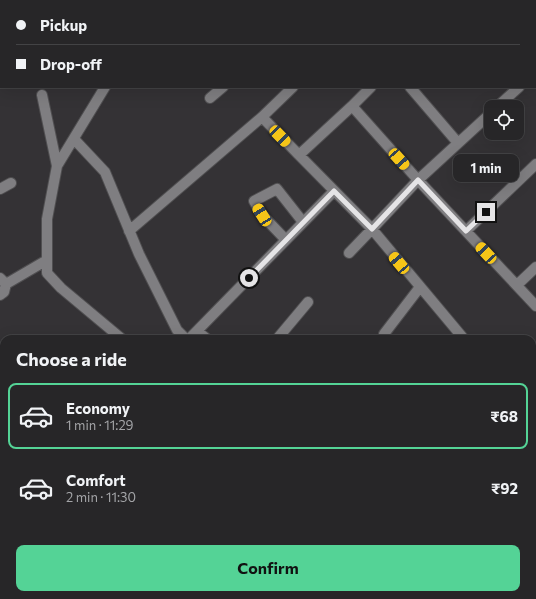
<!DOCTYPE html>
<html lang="en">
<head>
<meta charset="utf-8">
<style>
	body { margin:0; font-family:Commissioner,sans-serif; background:#2f2e30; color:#f1f3f6; height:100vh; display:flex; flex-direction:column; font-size:15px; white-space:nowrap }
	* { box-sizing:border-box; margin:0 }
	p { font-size:13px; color:#a4a5a8 }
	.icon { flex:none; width:22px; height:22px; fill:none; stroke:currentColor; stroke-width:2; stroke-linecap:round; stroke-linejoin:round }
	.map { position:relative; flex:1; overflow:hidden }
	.side { position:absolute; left:0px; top:335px; width:536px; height:264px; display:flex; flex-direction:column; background:#272628; border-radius:12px 12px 0 0; box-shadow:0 4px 16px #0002,0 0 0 1px #434345 }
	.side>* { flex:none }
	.hud { position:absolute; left:0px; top:0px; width:536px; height:88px; box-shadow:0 4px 16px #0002,0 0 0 1px #434345; display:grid; align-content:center; height:88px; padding:0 16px; background:#272628 }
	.buttons { position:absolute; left:484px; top:100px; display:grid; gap:8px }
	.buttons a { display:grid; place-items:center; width:40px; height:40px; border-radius:8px; background:#272628; box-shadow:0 4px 16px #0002,0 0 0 1px #434345; font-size:20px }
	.end { position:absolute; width:18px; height:18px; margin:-9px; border:5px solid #e5e4e6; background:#111; box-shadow:0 0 0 2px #111 }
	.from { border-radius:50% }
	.bubble { position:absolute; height:28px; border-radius:8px; background:#272628; box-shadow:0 4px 16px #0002,0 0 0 1px #434345; font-size:13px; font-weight:700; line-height:28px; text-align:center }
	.car { position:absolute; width:12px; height:24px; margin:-12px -6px; border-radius:5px; box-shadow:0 0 3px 1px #0007; background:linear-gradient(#f5c518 24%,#345 0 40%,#f5c518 0 76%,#345 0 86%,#f5c518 0) }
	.hud b { display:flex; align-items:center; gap:14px; height:38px; font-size:15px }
	.hud b+b { border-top:1px solid #434345 }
	.hud i { width:10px; height:10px; background:#f1f3f6 }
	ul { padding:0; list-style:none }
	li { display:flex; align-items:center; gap:12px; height:66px; margin:0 8px 6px; padding:0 8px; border:2px solid transparent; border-radius:8px }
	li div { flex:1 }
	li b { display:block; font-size:15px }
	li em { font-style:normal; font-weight:700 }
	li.on { border-color:#54d396 }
	li>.icon { width:36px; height:36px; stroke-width:1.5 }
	h2 { padding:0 16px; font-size:18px; line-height:48px }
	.action { display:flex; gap:8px; margin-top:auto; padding:8px 16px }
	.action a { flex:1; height:46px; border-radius:8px; background:#54d396; color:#111; font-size:16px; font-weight:700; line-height:46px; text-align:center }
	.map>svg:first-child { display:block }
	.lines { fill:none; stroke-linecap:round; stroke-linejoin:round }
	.minor-casing { stroke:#504f51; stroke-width:12 }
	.minor { stroke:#7f7e81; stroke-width:10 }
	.route { stroke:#e5e4e6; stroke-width:5 }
</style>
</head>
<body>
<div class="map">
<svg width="536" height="599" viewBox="0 0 536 599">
	<rect width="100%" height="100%" fill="#343235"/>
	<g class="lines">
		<!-- minor casing -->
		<g class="minor-casing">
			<path id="minor" d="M 116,0 L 116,1
				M 262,0 L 263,1
				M 245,1 L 246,0
				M 308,1 L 308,0
				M 351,1 L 351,0
				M 535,52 L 536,52
				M 535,72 L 536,71
				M 105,87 L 57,166 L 47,219 L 47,273 L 61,288 L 122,339
				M 410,87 L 458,143
				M 42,95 L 57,166
				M 210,98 L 223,87
				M 352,106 L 371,87
				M 497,107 L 519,87
				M 262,117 L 299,155
				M 74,139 L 105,172 L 139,254 L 177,330 L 186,339
				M 0,189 L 11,183
				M 129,231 L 262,117 L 293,87
				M 466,231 L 536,164
				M 286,240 L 262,215 L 254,201 L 277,189 L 303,222
				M 349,253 L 372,229 L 299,155 L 352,106 L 418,180 L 536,306
				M 0,278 L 6,284 L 47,260
				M 517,285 L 536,267
				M 0,295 L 4,292 L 6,284
				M 197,331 L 207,339
				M 384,334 L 420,287
				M 189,339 L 334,191
				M 277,339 L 308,302
				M 464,339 L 372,229 L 418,180 L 491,113
				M 532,417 L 536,422
				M 532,468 L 536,463
				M 0,489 L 4,484
				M 0,499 L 4,502
				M 532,539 L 536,542
				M 532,567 L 536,562
				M 56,595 L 60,599
				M 246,595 L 253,599
				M 506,595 L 511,599
				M 150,599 L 153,595
				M 260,599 L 264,595
				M 339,599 L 341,595"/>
		</g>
		<!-- minor -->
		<use href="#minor" class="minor"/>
	</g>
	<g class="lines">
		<!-- route -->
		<path class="route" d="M 249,278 L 334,191 L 372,229 L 418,180 L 466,231 L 486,212"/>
	</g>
</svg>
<div class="buttons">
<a><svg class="icon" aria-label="locate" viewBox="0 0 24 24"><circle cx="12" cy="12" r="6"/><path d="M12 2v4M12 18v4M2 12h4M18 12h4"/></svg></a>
</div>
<i class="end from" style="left:249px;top:278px"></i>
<i class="end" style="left:486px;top:212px"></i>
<div class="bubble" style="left:453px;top:154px;width:66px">1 min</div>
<i class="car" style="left:280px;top:136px;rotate:136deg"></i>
<i class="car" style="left:399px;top:159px;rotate:138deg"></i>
<i class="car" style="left:262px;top:215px;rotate:328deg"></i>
<i class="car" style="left:486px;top:253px;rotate:317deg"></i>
<i class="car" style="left:399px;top:263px;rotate:320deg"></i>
<div class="hud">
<b><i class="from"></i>Pickup</b>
<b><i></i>Drop-off</b>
</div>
<section class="side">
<h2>Choose a ride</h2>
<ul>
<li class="on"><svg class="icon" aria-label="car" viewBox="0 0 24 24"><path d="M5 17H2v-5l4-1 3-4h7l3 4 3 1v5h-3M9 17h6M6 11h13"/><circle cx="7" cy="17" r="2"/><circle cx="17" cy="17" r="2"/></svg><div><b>Economy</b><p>1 min · 11:29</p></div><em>₹68</em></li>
<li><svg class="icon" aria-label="car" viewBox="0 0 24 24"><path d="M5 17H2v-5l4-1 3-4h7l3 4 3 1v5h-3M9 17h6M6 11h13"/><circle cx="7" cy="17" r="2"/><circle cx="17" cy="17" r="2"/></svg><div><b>Comfort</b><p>2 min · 11:30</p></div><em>₹92</em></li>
</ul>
<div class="action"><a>Confirm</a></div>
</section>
</div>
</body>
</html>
